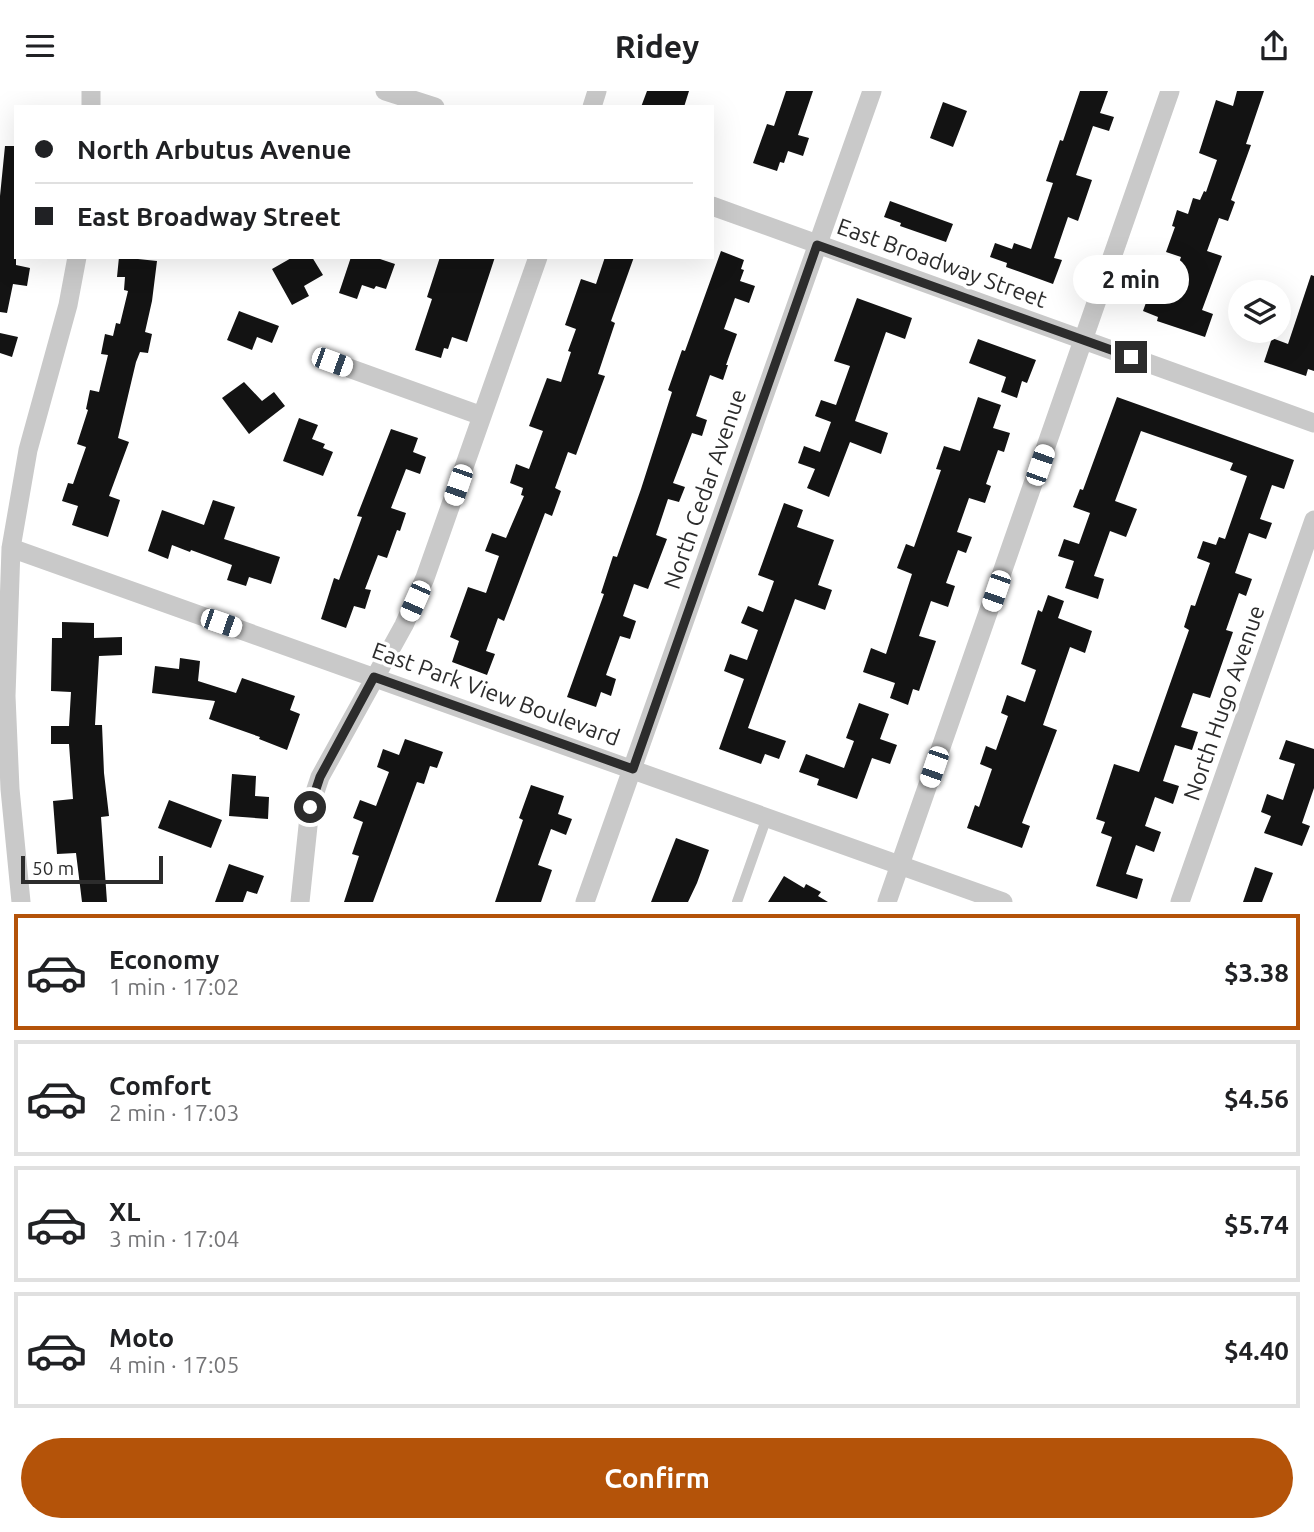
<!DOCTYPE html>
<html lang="en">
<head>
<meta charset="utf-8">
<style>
	body { margin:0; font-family:Ubuntu,sans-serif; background:#f6f6f6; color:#202124; height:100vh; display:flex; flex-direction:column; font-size:26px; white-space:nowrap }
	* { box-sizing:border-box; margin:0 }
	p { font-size:23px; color:#757577 }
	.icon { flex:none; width:38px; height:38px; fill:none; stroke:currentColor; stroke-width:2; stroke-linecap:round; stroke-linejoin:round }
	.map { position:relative; height:811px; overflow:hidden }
	.side { display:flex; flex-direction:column; background:#fff; flex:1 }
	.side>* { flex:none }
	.hud { position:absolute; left:14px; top:14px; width:700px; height:154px; border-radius:0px; box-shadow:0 7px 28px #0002; display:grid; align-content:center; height:154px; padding:0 21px; background:#fff }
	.tools { position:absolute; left:1228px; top:189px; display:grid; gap:14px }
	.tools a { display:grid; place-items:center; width:63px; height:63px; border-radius:50%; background:#fff; box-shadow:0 7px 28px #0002; font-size:35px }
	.scale { position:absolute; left:21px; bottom:18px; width:142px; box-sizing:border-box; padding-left:7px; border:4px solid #2c2c2c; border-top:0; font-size:19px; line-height:24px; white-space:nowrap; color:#2c2c2c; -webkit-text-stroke:5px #fff; paint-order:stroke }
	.end { position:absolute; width:32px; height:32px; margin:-16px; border:9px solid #2c2c2c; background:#fff; box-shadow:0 0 0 4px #fff }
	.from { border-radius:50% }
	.bubble { position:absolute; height:49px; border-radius:24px; background:#fff; box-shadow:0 7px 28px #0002; font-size:23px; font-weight:600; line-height:49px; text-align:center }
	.car { position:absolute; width:21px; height:42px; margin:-21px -10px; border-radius:9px; box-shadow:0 0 5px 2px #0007; background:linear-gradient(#fff 24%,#345 0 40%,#fff 0 76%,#345 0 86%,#fff 0) }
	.hud b { display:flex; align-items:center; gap:24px; height:66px; font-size:26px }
	.hud b+b { border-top:2px solid #e0e0e0 }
	.hud i { width:18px; height:18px; background:#202124 }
	ul { padding:12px 0 0; list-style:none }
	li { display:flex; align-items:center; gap:21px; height:116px; margin:0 14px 10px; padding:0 7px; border:4px solid #e0e0e0; border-radius:0px }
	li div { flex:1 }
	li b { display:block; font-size:26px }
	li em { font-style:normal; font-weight:600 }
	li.on { border-color:#b45309 }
	li>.icon { width:63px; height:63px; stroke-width:1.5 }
	.button { display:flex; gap:14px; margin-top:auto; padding:14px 21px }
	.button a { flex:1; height:80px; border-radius:42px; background:#b45309; color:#fff; font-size:28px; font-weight:600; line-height:80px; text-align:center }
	header { display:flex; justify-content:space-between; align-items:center; height:91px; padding:0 21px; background:#fff; font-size:32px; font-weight:600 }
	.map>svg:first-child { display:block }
	.building { fill:#131313 }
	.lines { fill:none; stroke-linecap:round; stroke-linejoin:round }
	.service { stroke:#c9c9c9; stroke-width:10 }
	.minor { stroke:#c9c9c9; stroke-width:19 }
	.route { stroke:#2c2c2c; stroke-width:9 }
	.labels { text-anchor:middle; stroke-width:7; stroke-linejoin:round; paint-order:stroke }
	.street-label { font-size:23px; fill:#2c2c2c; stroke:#fff }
</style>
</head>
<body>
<header><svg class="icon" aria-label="menu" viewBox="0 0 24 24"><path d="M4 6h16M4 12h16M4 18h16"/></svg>Ridey<svg class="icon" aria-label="share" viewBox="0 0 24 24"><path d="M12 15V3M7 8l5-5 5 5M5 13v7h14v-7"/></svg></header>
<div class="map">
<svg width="1314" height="811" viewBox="0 0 1314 811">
	<rect width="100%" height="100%" fill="#fff"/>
	<!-- building -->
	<path class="building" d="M 647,0 L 689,0 L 684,16 L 641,16 Z
		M 786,0 L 813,0 L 798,44 L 809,47 L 803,65 L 788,60 L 784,72 L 780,71 L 777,80 L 753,72 L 767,33 L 774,35 Z
		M 1080,0 L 1108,0 L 1100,22 L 1114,26 L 1109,40 L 1093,35 L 1076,84 L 1092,89 L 1078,130 L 1068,126 L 1054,167 L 1062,169 L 1053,193 L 1006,176 L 1007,172 L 990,166 L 995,152 L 1012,158 L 1014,152 L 1031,158 L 1053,92 L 1046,90 L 1060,49 L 1063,50 Z
		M 1237,0 L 1264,0 L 1246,53 L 1251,54 L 1231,109 L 1235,111 L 1228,130 L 1219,127 L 1207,160 L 1222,165 L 1202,219 L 1213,223 L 1205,246 L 1157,230 L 1158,226 L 1143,220 L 1148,206 L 1163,211 L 1167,207 L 1181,166 L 1166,161 L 1175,136 L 1172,135 L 1177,119 L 1188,123 L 1193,107 L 1200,109 L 1204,100 L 1206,101 L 1217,69 L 1199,62 L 1216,9 L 1233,15 Z
		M 943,11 L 967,20 L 953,56 L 930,47 Z
		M 5,55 L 16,55 L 16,174 L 30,177 L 27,195 L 13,193 L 7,222 L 0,221 L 0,105 Z
		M 890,110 L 953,133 L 946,151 L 900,135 L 901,132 L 884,126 Z
		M 721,160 L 744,169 L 741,178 L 744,179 L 740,190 L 755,195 L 749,212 L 735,207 L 724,238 L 737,243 L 726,274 L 728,274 L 723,289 L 710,284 L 696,325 L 707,329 L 702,345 L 692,342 L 673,392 L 685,396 L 679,411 L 668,408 L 656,444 L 667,448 L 648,498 L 634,493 L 623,525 L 636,530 L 630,548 L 620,545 L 606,584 L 616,588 L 611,605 L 601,601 L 596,616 L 567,606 L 604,503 L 601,502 L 613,465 L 617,466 L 641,398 L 672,301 L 668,299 L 682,259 L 685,260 Z
		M 119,166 L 157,170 L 152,210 L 145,241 L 152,243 L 148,262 L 140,261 L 136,271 L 118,347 L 129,351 L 109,405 L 120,409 L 108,446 L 72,434 L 78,415 L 62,410 L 68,392 L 73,393 L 86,356 L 77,353 L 88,319 L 86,318 L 90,299 L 99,301 L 108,264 L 101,263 L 105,243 L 113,245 L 116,232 L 120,233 L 128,200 L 124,199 L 125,186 L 117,186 Z
		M 293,166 L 312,166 L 323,184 L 304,195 L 309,205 L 292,214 L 272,178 Z
		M 351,166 L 374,166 L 395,173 L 386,198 L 376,195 L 374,198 L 362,194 L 357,208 L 339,202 Z
		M 440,166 L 495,166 L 467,251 L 452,246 L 448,258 L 444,257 L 441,267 L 415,259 L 432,208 L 427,206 Z
		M 605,166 L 634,166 L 611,230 L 615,232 L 598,283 L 605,285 L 576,364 L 568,361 L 555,397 L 561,400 L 552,425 L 545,422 L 504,530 L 498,527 L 486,560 L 495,563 L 487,584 L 452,571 L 459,550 L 450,546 L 468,496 L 486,502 L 499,465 L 485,460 L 492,442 L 506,447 L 524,405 L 521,404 L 523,397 L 510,392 L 516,373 L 529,378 L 543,340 L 529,335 L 547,287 L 561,291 L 571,261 L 568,260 L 576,238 L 565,234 L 581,188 L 596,193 Z
		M 1311,184 L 1314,185 L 1314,280 L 1308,278 L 1306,285 L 1264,271 L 1272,247 L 1288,253 Z
		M 857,207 L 912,227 L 905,248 L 886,241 L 855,330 L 888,342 L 881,363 L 850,351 L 829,406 L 807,397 L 815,378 L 798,372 L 804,355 L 820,361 L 831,331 L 815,325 L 821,309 L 836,314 L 850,275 L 834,270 Z
		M 239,220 L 279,235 L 272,252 L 257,246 L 252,259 L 227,249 Z
		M 0,242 L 18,246 L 12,266 L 0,262 Z
		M 978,248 L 1036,269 L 1027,292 L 1022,290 L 1017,307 L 1001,301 L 1006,286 L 969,272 Z
		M 244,291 L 262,310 L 274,301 L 285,315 L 249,343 L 222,307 Z
		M 978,306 L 1001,314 L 993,337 L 1010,342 L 1004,361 L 998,359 L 986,393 L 991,395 L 985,412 L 969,407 L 957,441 L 972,446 L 966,462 L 958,459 L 946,492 L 955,495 L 948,516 L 931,510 L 919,545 L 936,550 L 919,600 L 913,598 L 908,614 L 890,607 L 895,592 L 863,581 L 871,557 L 886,563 L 912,483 L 897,477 L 906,453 L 914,456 L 941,379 L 936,378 L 944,355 L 960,360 Z
		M 1117,306 L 1294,369 L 1284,398 L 1272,394 L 1260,428 L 1272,432 L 1266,448 L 1249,442 L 1235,482 L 1252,488 L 1246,505 L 1239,502 L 1226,539 L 1233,541 L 1210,607 L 1193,602 L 1181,636 L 1198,641 L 1192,659 L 1175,654 L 1163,690 L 1179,695 L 1173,713 L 1155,706 L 1145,735 L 1161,741 L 1154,761 L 1136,754 L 1126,783 L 1143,788 L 1137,808 L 1096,795 L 1112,746 L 1101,742 L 1105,731 L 1096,728 L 1114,673 L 1139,681 L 1189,539 L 1184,536 L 1191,514 L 1195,515 L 1210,472 L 1197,467 L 1203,450 L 1216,454 L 1219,446 L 1225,448 L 1247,385 L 1230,379 L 1233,372 L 1141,340 L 1115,410 L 1137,418 L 1126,446 L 1110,440 L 1094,485 L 1104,488 L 1098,508 L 1065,497 L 1074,470 L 1058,465 L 1064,448 L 1079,453 L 1090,422 L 1073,416 L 1080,398 L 1083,399 Z
		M 299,327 L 318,334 L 312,348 L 325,353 L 323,357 L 333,361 L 323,385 L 283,370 Z
		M 391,338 L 418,347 L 413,361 L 426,366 L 420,383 L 406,378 L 391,417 L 406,422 L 400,440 L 397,439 L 387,467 L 378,464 L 365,498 L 371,499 L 365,518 L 354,515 L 346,537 L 321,528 L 334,487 L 339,489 L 362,426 L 357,425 Z
		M 213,409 L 235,416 L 224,448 L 280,466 L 271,493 L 249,486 L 246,495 L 227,489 L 232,474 L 191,459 L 190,461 L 172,454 L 168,468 L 148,460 L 162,419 L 204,434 Z
		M 784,412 L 803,419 L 797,436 L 834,449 L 818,494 L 832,499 L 825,519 L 795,508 L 748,637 L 786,650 L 779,668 L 765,663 L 761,673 L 719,658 L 744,588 L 724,580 L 730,563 L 747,569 L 758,539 L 741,532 L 748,515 L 763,521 L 774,490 L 758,484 Z
		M 1048,504 L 1064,510 L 1058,527 L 1092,540 L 1085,562 L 1070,556 L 1043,634 L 1057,639 L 1022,732 L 1030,735 L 1022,757 L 967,737 L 975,714 L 979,716 L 992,678 L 980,673 L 986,655 L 996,659 L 1008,625 L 1001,622 L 1007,604 L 1025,611 L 1036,579 L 1021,573 L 1038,519 L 1042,521 Z
		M 62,531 L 94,532 L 94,547 L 122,546 L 122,564 L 99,565 L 95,634 L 102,634 L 104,682 L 109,725 L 101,726 L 107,811 L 82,811 L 76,762 L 57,763 L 53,710 L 73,708 L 69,653 L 51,653 L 51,635 L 69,635 L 71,601 L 51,600 L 52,547 L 62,547 Z
		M 180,567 L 200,570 L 198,590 L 236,602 L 242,587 L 295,605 L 290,619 L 300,623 L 287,659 L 259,648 L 260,646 L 209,628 L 215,610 L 152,602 L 155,575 L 179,578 Z
		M 859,612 L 889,623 L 880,648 L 897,654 L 890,673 L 872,667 L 857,708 L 817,694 L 819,688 L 799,681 L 806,663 L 844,677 L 854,650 L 846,647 Z
		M 405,648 L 443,661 L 437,677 L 430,675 L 424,693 L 417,691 L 373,811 L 344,811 L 359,765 L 352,763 L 363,731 L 353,727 L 360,709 L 376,715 L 389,681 L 377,676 L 383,658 L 399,664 Z
		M 1286,649 L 1314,658 L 1314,697 L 1302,732 L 1310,735 L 1302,755 L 1264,742 L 1271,725 L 1261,721 L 1267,703 L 1283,709 L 1295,673 L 1279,668 Z
		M 232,683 L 256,685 L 255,705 L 269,706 L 268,728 L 229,725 Z
		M 531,694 L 564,705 L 558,723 L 572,728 L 566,744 L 551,738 L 538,774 L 552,779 L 541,811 L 495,811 L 523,729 L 519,727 Z
		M 169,709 L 222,729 L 211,757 L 158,737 Z
		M 676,747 L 709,759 L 697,792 L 688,811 L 651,811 Z
		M 229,773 L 264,785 L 257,803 L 247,800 L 243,811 L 215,811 Z
		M 1255,776 L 1273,782 L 1262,811 L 1243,811 Z
		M 784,785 L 804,797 L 806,793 L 821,801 L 818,805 L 828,811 L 768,811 Z"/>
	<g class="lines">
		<!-- service -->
		<path class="service" d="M 737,811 L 767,726"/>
		<!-- minor -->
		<path class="minor" d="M 385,0 L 435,16
			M 91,16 L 91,0
			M 592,16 L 597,0
			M 712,115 L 1314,332
			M 332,271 L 482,325
			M 11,457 L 1003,811
			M 21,811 L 10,698 L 6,605 L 11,457 L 28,359 L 68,214 L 77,166
			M 300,811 L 310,716 L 320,686 L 404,534 L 425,487 L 538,166
			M 585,811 L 872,0
			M 887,811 L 1170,0
			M 1180,811 L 1314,429"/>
	</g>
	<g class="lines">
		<!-- route -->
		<path class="route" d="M 310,716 L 320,686 L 374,586 L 633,678 L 817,154 L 1131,266"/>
	</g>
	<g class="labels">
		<!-- street labels -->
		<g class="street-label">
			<text transform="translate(942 172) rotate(20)" y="8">East Broadway Street</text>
			<text transform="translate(705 398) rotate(-71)" y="8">North Cedar Avenue</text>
			<text transform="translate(496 603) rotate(20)" y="8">East Park View Boulevard</text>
			<text transform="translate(1224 612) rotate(-71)" y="8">North Hugo Avenue</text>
		</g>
	</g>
</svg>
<div class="tools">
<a><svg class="icon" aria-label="layers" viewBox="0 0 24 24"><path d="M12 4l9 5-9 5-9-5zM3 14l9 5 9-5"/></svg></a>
</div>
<div class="scale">50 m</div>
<i class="end from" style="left:310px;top:716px"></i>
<i class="end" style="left:1131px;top:266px"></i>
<div class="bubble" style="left:1073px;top:164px;width:116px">2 min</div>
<i class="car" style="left:332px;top:271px;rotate:110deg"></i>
<i class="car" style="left:1040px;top:374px;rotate:19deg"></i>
<i class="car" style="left:458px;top:394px;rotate:199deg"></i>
<i class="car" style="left:996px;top:500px;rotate:199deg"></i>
<i class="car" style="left:415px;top:510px;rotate:204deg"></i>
<i class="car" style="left:221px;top:532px;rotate:109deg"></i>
<i class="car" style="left:934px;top:676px;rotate:199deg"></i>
<div class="hud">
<b><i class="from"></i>North Arbutus Avenue</b>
<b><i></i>East Broadway Street</b>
</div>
</div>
<section class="side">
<ul>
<li class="on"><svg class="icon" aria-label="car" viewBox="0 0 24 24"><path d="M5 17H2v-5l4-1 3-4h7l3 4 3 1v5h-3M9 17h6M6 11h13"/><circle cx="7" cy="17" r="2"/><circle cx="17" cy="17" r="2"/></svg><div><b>Economy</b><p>1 min · 17:02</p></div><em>$3.38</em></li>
<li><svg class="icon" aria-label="car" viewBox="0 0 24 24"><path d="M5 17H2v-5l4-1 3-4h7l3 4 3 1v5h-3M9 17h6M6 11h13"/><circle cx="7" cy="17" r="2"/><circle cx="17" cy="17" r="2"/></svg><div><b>Comfort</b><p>2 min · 17:03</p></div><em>$4.56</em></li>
<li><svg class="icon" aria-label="car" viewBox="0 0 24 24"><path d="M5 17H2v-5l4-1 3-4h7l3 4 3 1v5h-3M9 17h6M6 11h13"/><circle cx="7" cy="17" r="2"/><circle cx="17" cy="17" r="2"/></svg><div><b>XL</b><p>3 min · 17:04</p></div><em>$5.74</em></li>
<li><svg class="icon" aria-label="car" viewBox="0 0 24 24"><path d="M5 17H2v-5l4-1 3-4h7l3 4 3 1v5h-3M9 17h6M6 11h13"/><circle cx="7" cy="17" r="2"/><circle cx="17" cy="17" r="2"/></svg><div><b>Moto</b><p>4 min · 17:05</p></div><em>$4.40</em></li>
</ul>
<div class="button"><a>Confirm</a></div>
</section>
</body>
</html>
